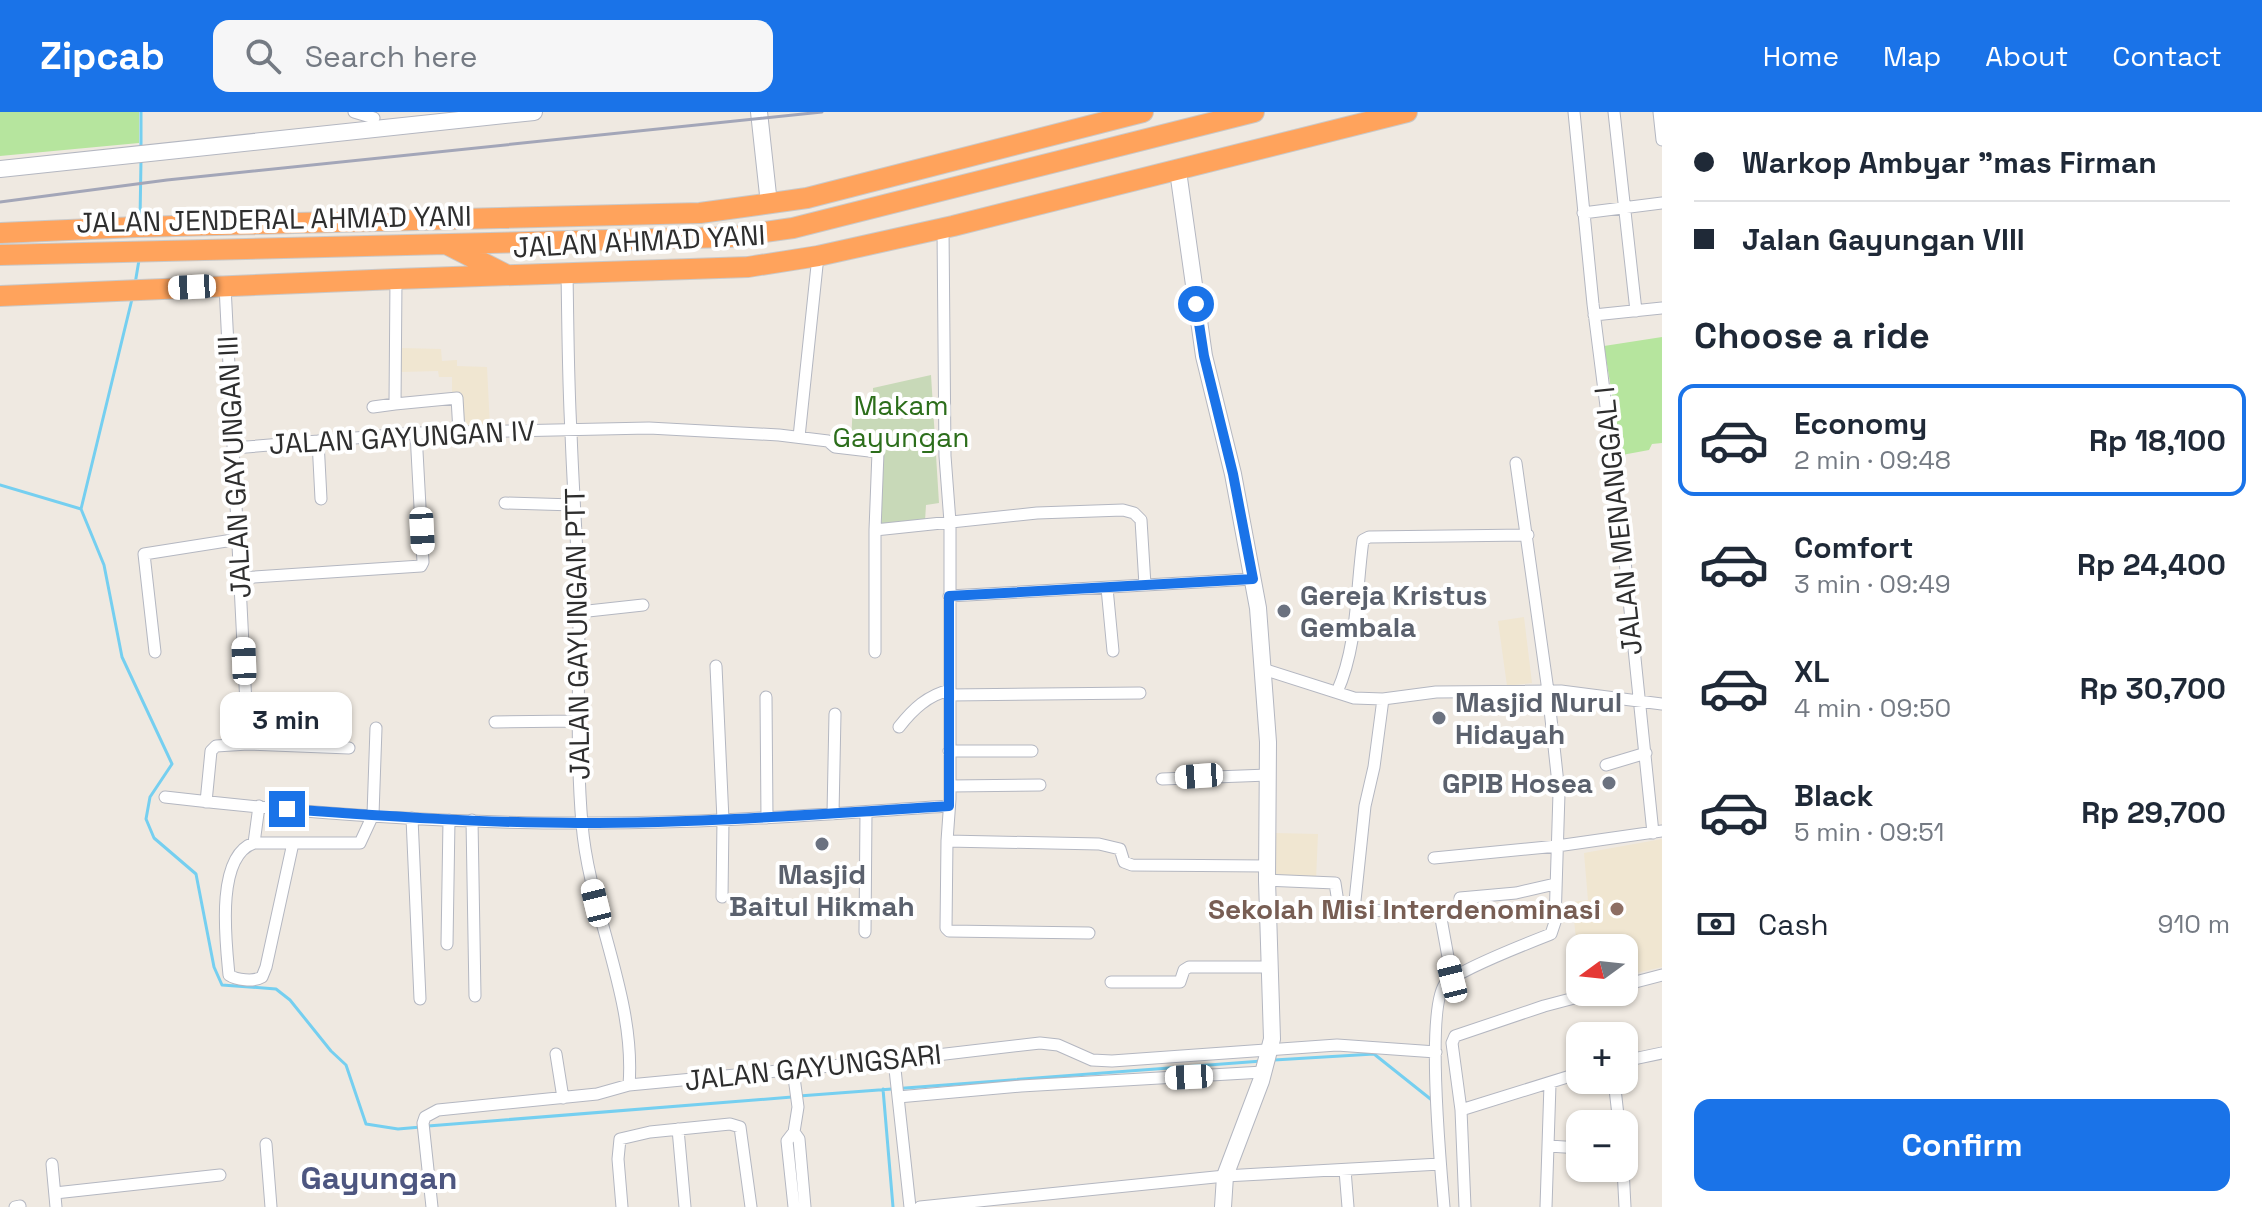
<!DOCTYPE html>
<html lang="en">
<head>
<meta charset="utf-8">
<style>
	body { margin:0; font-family:"Space Grotesk",sans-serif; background:#f6f6f7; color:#1f2937; height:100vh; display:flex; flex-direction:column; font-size:30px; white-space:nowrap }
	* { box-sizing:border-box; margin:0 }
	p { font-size:26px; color:#747a83 }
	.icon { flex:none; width:44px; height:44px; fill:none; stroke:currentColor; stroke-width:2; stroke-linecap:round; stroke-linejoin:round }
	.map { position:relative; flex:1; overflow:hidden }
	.side { display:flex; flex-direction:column; background:#fff; width:600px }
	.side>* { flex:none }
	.guide { display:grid; align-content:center; height:176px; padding:0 32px; background:#fff }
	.needle { width:52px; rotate:255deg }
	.fabs { position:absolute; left:1566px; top:822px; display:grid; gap:16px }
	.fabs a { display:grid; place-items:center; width:72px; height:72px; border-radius:16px; background:#fff; box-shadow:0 2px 6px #0004; font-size:40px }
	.end { position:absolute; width:36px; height:36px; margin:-18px; border:10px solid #1a73e8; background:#fff; box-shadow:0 0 0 4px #fff }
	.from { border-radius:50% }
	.bubble { position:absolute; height:56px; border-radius:16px; background:#fff; box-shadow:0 2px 6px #0004; font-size:26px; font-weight:700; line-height:56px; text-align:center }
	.car { position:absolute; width:24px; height:48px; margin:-24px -12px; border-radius:10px; box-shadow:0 0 6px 2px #0007; background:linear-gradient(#fff 24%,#345 0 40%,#fff 0 76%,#345 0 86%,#fff 0) }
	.guide b { display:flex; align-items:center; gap:28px; height:76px; font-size:30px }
	.guide b+b { border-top:2px solid #e0e1e3 }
	.guide i { width:20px; height:20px; background:#1f2937 }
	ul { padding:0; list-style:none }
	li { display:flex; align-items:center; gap:24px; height:112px; margin:0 16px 12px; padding:0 16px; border:4px solid transparent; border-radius:16px }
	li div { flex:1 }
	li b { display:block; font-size:30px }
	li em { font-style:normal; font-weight:700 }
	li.selected { border-color:#1a73e8 }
	li>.icon { width:72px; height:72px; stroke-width:1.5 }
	h2 { padding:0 32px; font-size:36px; line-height:96px }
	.pay { display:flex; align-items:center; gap:20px; height:88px; padding:0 32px; font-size:30px }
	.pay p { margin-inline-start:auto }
	.action { display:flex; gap:16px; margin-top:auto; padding:16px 32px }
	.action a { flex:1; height:92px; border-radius:16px; background:#1a73e8; color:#fff; font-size:32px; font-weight:700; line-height:92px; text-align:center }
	header { display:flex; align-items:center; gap:48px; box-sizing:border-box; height:112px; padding:0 40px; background:#1a73e8; color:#fff }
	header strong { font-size:38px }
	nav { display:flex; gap:44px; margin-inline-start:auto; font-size:28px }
	.search { width:560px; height:72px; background:#f6f6f7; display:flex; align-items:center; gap:20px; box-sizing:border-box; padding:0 28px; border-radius:16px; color:#747a83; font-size:30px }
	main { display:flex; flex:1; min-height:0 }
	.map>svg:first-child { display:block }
	.education { fill:#f0e6d1 }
	.green { fill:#b6e59e }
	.cemetery { fill:#c8d9b8 }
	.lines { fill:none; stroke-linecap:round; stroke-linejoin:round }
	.stream { stroke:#75cff0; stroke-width:3 }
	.street-casing { stroke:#b4b7c1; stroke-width:13 }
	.secondary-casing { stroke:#b4b7c1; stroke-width:18 }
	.highway-casing { stroke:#c9c9c9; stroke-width:22 }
	.street { stroke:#fff; stroke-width:11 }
	.secondary { stroke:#fff; stroke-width:16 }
	.highway { stroke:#ffa35c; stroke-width:20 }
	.rail { stroke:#a3a6b8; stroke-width:3 }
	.route { stroke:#1a73e8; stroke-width:10 }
	.worship-dot { fill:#6b7280; stroke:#fff; stroke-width:3 }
	.education-dot { fill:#8d6e63; stroke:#fff; stroke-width:3 }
	.labels { text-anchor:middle; stroke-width:8; stroke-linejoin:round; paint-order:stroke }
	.street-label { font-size:28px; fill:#2e2e2e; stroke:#fff }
	.park-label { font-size:28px; fill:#2c6e1b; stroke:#fff }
	.worship-label { font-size:28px; font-weight:bold; fill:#5b616d; stroke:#fff; text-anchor:start }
	.education-label { font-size:28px; font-weight:bold; fill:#785e54; stroke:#fff; text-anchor:end }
	.quarter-label { font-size:32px; font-weight:bold; fill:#4d5680; stroke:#fff }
</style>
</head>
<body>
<header>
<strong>Zipcab</strong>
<div class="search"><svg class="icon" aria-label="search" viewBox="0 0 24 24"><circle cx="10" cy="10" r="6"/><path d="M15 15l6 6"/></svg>Search here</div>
<nav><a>Home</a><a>Map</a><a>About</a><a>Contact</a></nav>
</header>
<main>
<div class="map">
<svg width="1662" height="1095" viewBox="0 0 1662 1095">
	<rect width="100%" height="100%" fill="#efe9e1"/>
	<!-- education -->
	<path class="education" d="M 401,236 L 441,237 L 442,249 L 457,248 L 457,254 L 487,255 L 490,315 L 460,317 L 452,283 L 452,265 L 439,265 L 438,259 L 401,260 Z
		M 1524,505 L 1532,571 L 1507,574 L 1498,509 Z
		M 1275,721 L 1318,722 L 1316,768 L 1274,767 Z
		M 1662,727 L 1662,855 L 1624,864 L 1624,836 L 1580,836 L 1580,863 L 1572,790 L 1588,788 L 1584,741 Z"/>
	<!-- green -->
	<path class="green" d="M 0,0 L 139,0 L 139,31 L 0,44 Z
		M 1662,225 L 1662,331 L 1652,332 L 1649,338 L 1622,343 L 1604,234 Z"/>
	<!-- cemetery -->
	<path class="cemetery" d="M 931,263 L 939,391 L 926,393 L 925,409 L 878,414 L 882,336 L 851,332 L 853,289 L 873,290 L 873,276 Z"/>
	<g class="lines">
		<!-- stream -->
		<path class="stream" d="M 141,0 L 141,36
			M 140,108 L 141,48
			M 135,172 L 139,148
			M 132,187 L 81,397 L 104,453 L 122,545 L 172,652 L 150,685 L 146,707 L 154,726 L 196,762 L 214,855 L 222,873 L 276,877 L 290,888 L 331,939 L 346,953 L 366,1012 L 398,1017 L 421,1015
			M 0,373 L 81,397
			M 1274,948 L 1374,942 L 1433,989
			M 883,977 L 893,1095
			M 799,984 L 1262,949
			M 428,1014 L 792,985"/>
		<!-- street casing -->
		<g class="street-casing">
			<path id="street" d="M 354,0 L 374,6
				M 1574,0 L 1593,192 L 1622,420 L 1653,721
				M 1614,0 L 1636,199
				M 1659,0 L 1662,28
				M 1583,101 L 1662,91
				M 943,116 L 945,344 L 950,410 L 950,687 L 947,729 L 946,816 L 949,819 L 1089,821
				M 567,162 C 568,215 568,267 571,320 C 573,380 578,440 579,501 C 579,571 576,642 582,712 C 589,799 636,886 629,973
				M 225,174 L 248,632
				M 1594,203 L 1662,196
				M 395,292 L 457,286 L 459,320
				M 373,295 L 395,292 L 396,167
				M 799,325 L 818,144
				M 318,329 L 321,387
				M 234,336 L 416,321 L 649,316 L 779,323 L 828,329 L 835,335 L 878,340 L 875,418
				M 505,391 L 574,393
				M 240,466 L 421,454 L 423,450 L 416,321
				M 1107,476 L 1113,539
				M 949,484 L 1253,467
				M 579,500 L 643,493
				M 155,540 L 144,442 L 239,427
				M 875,540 L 875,418 L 1037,401 L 1123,398 L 1134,401 L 1141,408 L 1145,473
				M 716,554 L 723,708 L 722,785
				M 1263,557 L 1354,586 L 1383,587 L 1436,580 L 1561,579 L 1662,592
				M 1337,580 C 1358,533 1356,478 1363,428 L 1369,425 L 1528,423
				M 950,583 L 1140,581
				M 766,585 L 767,706
				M 495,610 L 578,609
				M 899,615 C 913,597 928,583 950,578
				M 949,639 L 1032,639
				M 1606,653 L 1646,641
				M 1162,667 L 1268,663
				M 950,674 L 1040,673
				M 165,685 C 302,701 440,711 578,711 C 702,712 826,702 949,694
				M 206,690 L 211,639 L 216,634 L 248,632 L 349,636
				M 833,702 L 835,602
				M 412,706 L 420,887
				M 472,708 L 475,884
				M 947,729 L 1099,732 L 1120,737 L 1124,750 L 1132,753 L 1268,754
				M 254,731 L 293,731 L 266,855 L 262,865 C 254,870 236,868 229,863 C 226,831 215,744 254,731 Z
				M 254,731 L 259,694
				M 293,731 L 360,731 L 373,703 L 376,616
				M 1434,746 L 1557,734 L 1662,719
				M 1267,768 L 1335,771 L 1339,797 L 1440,801 L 1452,867
				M 1460,786 L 1516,781 L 1555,772
				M 1354,798 L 1365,694 L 1374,655 L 1383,587
				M 865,820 L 866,700
				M 447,832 L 449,708
				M 1111,870 L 1180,870 L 1184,858 L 1189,855 L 1271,855
				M 1624,873 L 1662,863
				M 556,942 L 563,986
				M 894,948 L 910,1095
				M 1624,949 L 1662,941
				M 793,958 L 798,995 L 794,1020 L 799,1027 L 805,1095
				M 1614,968 L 1619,1012
				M 898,985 L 1021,974 L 1263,960
				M 1461,998 L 1580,961
				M 678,1017 L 685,1095
				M 794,1020 L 787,1029 L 794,1095
				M 266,1032 L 271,1095
				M 1549,1034 L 1580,1036
				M 52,1052 L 56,1095
				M 1623,1056 L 1625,1095
				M 1345,1058 L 1348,1095
				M 55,1081 L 220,1063
				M 15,1095 L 20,1094
				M 432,1095 L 423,1011 L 425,1005 L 438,998 L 597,982 L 629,973 L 894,948 L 1040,931 L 1058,933 L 1092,948 L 1112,949 L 1337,933 L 1436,940
				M 622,1095 L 618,1047 L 620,1027 L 650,1020 L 730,1012 L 740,1015 L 751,1095
				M 920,1095 L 1225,1064 L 1440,1052
				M 1444,1095 C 1441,1059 1425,891 1446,871 C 1461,857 1528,831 1551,822 L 1555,810 L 1559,681 L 1548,579 L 1516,351
				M 1465,1095 L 1461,998 L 1452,931 L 1455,924 L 1544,894 L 1597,880
				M 1546,1095 L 1550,972"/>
		</g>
		<!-- secondary casing -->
		<g class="secondary-casing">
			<path id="secondary" d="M 759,0 L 769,92
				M 0,57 L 534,0
				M 1178,59 L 1204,244 L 1233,362 L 1258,496 L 1268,630 L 1267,768 L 1272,927 L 1261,969 L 1225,1064 L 1223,1095"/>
		</g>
		<!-- highway casing -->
		<g class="highway-casing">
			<path id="highway" d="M 0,121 L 136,115 L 700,101 L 807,86 L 1143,0
				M 448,133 L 505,162
				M 0,143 L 730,125 L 793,116 L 1254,0
				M 0,184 L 396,167 L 748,155 L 818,144 L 953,114 L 1407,0"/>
		</g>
		<!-- street -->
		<use href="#street" class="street"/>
		<!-- secondary -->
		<use href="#secondary" class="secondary"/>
		<!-- highway -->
		<use href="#highway" class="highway"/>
		<!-- rail -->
		<path class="rail" d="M 0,90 L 167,68 L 822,0"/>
	</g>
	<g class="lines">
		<!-- route -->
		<path class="route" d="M 287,697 C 384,704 481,711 579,711 C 702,711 826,702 949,694 L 949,484 L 1253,467 L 1233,362 L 1204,244 L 1196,192"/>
	</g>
	<!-- markers -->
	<g class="worship-dot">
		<circle cx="1284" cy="499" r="8"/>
		<circle cx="1439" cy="606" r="8"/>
		<circle cx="1609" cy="671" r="8"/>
		<circle cx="822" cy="732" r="8"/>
	</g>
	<circle class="education-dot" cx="1617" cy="797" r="8"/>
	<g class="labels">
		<!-- street labels -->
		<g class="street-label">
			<text transform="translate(274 107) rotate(-1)" y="10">JALAN JENDERAL AHMAD YANI</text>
			<text transform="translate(639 129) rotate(-3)" y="10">JALAN AHMAD YANI</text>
			<text transform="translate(402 325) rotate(-3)" y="10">JALAN GAYUNGAN IV</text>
			<text transform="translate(234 355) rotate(-93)" y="10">JALAN GAYUNGAN III</text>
			<text transform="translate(1618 409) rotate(-96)" y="10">JALAN MENANGGAL I</text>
			<text transform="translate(577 522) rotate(-91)" y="10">JALAN GAYUNGAN PTT</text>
			<text transform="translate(813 955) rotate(-6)" y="10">JALAN GAYUNGSARI</text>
		</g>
		<!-- park labels -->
		<g class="park-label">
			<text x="901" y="303">Makam<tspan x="901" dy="32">Gayungan</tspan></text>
		</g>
		<!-- worship labels -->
		<g class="worship-label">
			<text x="1300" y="493">Gereja Kristus<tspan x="1300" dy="32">Gembala</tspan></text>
			<text x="1455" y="600">Masjid Nurul<tspan x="1455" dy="32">Hidayah</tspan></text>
			<text x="1593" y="681" text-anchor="end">GPIB Hosea</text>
			<text x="822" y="772" text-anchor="middle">Masjid<tspan x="822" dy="32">Baitul Hikmah</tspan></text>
		</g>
		<!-- education labels -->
		<g class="education-label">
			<text x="1601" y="807">Sekolah Misi Interdenominasi</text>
		</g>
		<!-- quarter labels -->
		<g class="quarter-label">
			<text x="379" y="1077">Gayungan</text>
		</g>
	</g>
</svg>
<div class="fabs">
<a><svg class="needle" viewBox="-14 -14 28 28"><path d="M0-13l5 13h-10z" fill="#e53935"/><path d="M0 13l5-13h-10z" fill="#747a83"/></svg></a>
<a>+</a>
<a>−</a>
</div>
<i class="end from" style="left:1196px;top:192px"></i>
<i class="end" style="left:287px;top:697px"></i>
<div class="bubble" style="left:220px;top:580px;width:132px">3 min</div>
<i class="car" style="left:192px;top:175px;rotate:267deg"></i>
<i class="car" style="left:422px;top:419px;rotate:177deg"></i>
<i class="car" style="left:244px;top:549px;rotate:358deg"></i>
<i class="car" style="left:1199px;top:664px;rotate:266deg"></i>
<i class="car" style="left:596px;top:791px;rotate:346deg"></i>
<i class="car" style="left:1452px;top:867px;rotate:346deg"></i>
<i class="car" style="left:1189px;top:965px;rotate:267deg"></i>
</div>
<section class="side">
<div class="guide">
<b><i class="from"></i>Warkop Ambyar &quot;mas Firman</b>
<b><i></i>Jalan Gayungan VIII</b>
</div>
<h2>Choose a ride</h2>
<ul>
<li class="selected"><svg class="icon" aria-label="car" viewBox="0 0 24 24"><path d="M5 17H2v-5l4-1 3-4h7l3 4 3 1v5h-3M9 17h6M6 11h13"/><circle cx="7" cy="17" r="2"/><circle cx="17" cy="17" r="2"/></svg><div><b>Economy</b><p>2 min · 09:48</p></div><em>Rp 18,100</em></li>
<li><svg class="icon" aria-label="car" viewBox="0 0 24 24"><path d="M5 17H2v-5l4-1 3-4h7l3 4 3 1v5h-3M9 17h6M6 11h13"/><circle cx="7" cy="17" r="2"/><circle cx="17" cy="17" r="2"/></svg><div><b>Comfort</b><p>3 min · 09:49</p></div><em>Rp 24,400</em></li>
<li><svg class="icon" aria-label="car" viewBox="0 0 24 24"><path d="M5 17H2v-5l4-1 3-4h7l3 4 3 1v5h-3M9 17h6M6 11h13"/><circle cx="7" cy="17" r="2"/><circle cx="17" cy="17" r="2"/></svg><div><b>XL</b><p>4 min · 09:50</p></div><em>Rp 30,700</em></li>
<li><svg class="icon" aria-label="car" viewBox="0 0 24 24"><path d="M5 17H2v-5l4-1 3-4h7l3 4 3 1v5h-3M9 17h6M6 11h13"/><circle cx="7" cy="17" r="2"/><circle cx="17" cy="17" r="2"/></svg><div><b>Black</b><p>5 min · 09:51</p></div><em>Rp 29,700</em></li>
</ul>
<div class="pay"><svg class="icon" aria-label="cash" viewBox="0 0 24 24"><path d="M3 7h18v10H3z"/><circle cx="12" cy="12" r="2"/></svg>Cash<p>910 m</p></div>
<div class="action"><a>Confirm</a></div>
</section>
</main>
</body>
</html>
